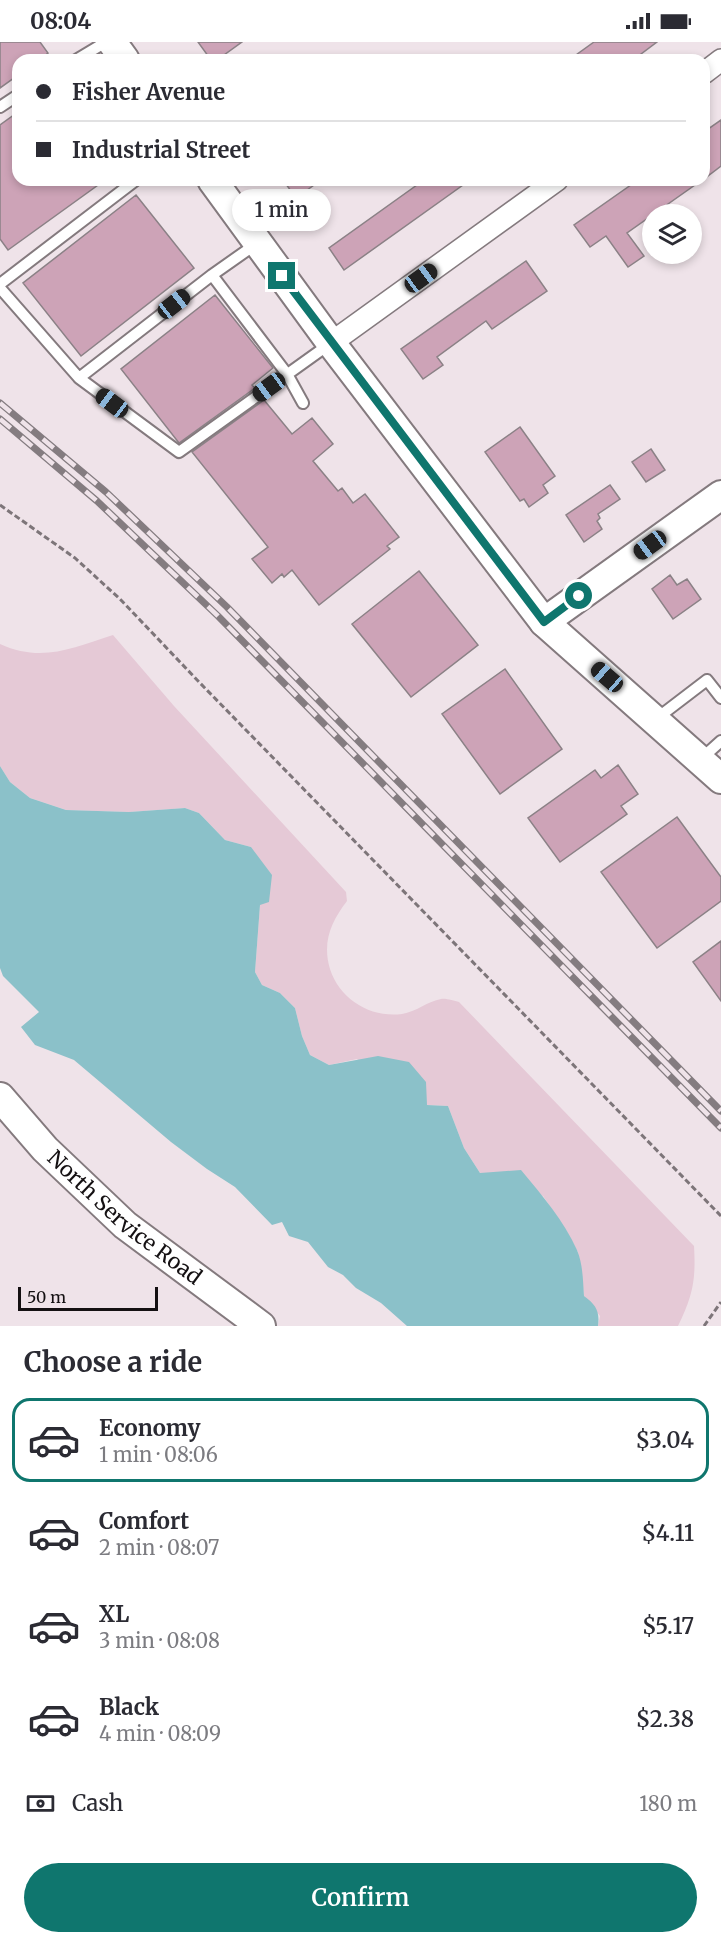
<!DOCTYPE html>
<html lang="en">
<head>
<meta charset="utf-8">
<style>
	body { margin:0; font-family:Merriweather,serif; background:#f2f2f3; color:#2b2b33; height:100vh; display:flex; flex-direction:column; font-size:22px; white-space:nowrap }
	* { box-sizing:border-box; margin:0 }
	p { font-size:20px; color:#7c7c81 }
	.icon { flex:none; width:33px; height:33px; fill:none; stroke:currentColor; stroke-width:2; stroke-linecap:round; stroke-linejoin:round }
	.map { position:relative; height:1284px; overflow:hidden }
	.panel { display:flex; flex-direction:column; background:#fff; flex:1 }
	.panel>* { flex:none }
	.top-card { position:absolute; left:12px; top:12px; width:698px; height:132px; border-radius:18px; box-shadow:0 3px 9px #0003; display:grid; align-content:center; height:132px; padding:0 24px; background:#fff }
	.fabs { position:absolute; left:642px; top:162px; display:grid; gap:12px }
	.fabs a { display:grid; place-items:center; width:60px; height:60px; border-radius:50%; background:#fff; box-shadow:0 3px 9px #0003; font-size:30px }
	.scale { position:absolute; left:18px; bottom:15px; width:140px; box-sizing:border-box; padding-left:6px; border:3px solid #141012; border-top:0; font-size:16px; line-height:21px; white-space:nowrap; color:#141012; -webkit-text-stroke:4px #efe3e9; paint-order:stroke }
	.end { position:absolute; width:27px; height:27px; margin:-14px; border:8px solid #0f766e; background:#fff; box-shadow:0 0 0 3px #fff }
	.from { border-radius:50% }
	.bubble { position:absolute; height:42px; border-radius:21px; background:#fff; box-shadow:0 3px 9px #0003; font-size:20px; font-weight:600; line-height:42px; text-align:center }
	.car { position:absolute; width:18px; height:36px; margin:-18px -9px; border-radius:8px; box-shadow:0 0 4px 2px #0007; background:linear-gradient(#222 24%,#8ab4d8 0 40%,#222 0 76%,#8ab4d8 0 86%,#222 0) }
	.top-card b { display:flex; align-items:center; gap:21px; height:57px; font-size:22px }
	.top-card b+b { border-top:2px solid #e1e1e2 }
	.top-card i { width:15px; height:15px; background:#2b2b33 }
	ul { padding:0; list-style:none }
	li { display:flex; align-items:center; gap:18px; height:84px; margin:0 12px 9px; padding:0 12px; border:3px solid transparent; border-radius:18px }
	li div { flex:1 }
	li b { display:block; font-size:22px }
	li em { font-style:normal; font-weight:600 }
	li.selected { border-color:#0f766e }
	li>.icon { width:54px; height:54px; stroke-width:1.5 }
	h2 { padding:0 24px; font-size:27px; line-height:72px }
	.pay { display:flex; align-items:center; gap:15px; height:66px; padding:0 24px; font-size:22px }
	.pay p { margin-inline-start:auto }
	.action { display:flex; gap:12px; margin-top:auto; padding:12px 24px }
	.action a { flex:1; height:69px; border-radius:36px; background:#0f766e; color:#fff; font-size:24px; font-weight:600; line-height:69px; text-align:center }
	.status { display:flex; justify-content:space-between; align-items:center; height:42px; padding:0 30px; background:#fff; direction:ltr }
	.status svg { height:16px; fill:currentColor }
	.map>svg:first-child { display:block }
	.green { fill:#e5c9d6 }
	.water { fill:#8bc1c9 }
	.building { fill:#cda3b7; stroke:#8b8186; stroke-width:1.5 }
	.lines { fill:none; stroke-linecap:round; stroke-linejoin:round }
	.lane-casing { stroke:#847a7e; stroke-width:14 }
	.street-casing { stroke:#847a7e; stroke-width:24 }
	.secondary-casing { stroke:#847a7e; stroke-width:32 }
	.path { stroke:#7d7579; stroke-width:3; stroke-dasharray:6 3; stroke-linecap:butt }
	.lane { stroke:#fff; stroke-width:10 }
	.street { stroke:#fff; stroke-width:21 }
	.secondary { stroke:#fff; stroke-width:28 }
	.rail-casing { stroke:#847c80; stroke-width:7 }
	.rail { stroke:#efe3e9; stroke-width:4.5; stroke-dasharray:14; stroke-linecap:butt }
	.route { stroke:#0f766e; stroke-width:8 }
	.labels { text-anchor:middle; stroke-width:4.5; stroke-linejoin:round; paint-order:stroke }
	.street-label { font-size:21px; fill:#141012; stroke:#efe3e9 }
</style>
</head>
<body>
<div class="status"><b>08:04</b><svg viewBox="0 0 49 12"><path d="M0 12V9h3v3zM5 12V6h3v6zM10 12V3h3v9zM15 12V0h3v12zM26 1h20v11H26zM47 4h2v5h-2z"/></svg></div>
<div class="map">
<svg width="721" height="1284" viewBox="0 0 721 1284">
	<rect width="100%" height="100%" fill="#efe3e9"/>
	<!-- green -->
	<path class="green" d="M 113,593 L 174,664 L 346,850 L 347,859 C 331,880 322,900 330,927 C 340,958 371,976 402,972 C 416,970 428,959 441,957 C 446,956 454,959 459,960 L 694,1204 C 696,1238 693,1253 678,1284 L 598,1284 L 600,1274 L 584,1254 L 578,1210 L 566,1188 L 543,1154 L 480,1131 L 464,1106 L 448,1064 L 427,1063 L 357,1017 L 329,1023 L 310,1013 L 302,994 L 295,966 L 280,951 L 262,943 L 255,930 L 260,863 L 251,805 L 225,798 L 199,771 L 185,766 L 129,770 L 66,768 L 30,756 L 10,740 L 0,724 L 0,602 C 42,621 72,606 113,593 Z"/>
	<!-- water -->
	<path class="water" d="M 0,724 L 10,740 L 30,756 L 66,768 L 129,770 L 185,766 L 199,771 L 225,798 L 251,805 L 272,833 L 269,860 L 260,863 L 255,930 L 262,943 L 280,951 L 295,966 L 302,994 L 310,1013 L 329,1023 L 378,1014 L 409,1020 L 426,1040 L 427,1063 L 448,1064 L 464,1106 L 480,1131 L 521,1128 C 542,1153 564,1179 577,1208 C 583,1222 583,1240 584,1254 C 596,1263 600,1269 598,1284 L 407,1284 L 381,1261 L 356,1246 L 343,1233 L 328,1225 L 308,1200 L 289,1194 L 282,1180 L 272,1183 L 235,1145 L 207,1127 L 171,1100 L 74,1018 L 35,1003 L 21,985 L 39,970 L 3,934 L 0,926 Z"/>
	<!-- building -->
	<path class="building" d="M 0,0 L 40,0 L 48,11 L 39,18 L 18,18 L 18,33 L 0,46 Z
		M 198,0 L 242,0 L 217,18 L 211,18 Z
		M 594,0 L 657,0 L 633,18 L 569,18 Z
		M 18,70 L 18,138 L 105,138 L 8,208 L 0,197 L 0,83 Z
		M 721,78 L 721,124 L 704,137 L 704,90 Z
		M 283,138 L 321,138 L 296,156 Z
		M 424,138 L 470,138 L 344,228 L 329,206 Z
		M 638,138 L 702,138 L 627,191 L 644,214 L 628,225 L 606,194 L 590,205 L 574,183 Z
		M 136,153 L 194,226 L 81,314 L 23,241 Z
		M 526,219 L 547,249 L 492,287 L 486,279 L 437,315 L 443,323 L 423,337 L 401,307 Z
		M 215,253 L 273,326 L 252,343 L 255,346 L 179,401 L 121,327 Z
		M 264,358 L 292,392 L 312,376 L 333,402 L 313,419 L 338,449 L 342,446 L 353,461 L 365,452 L 399,495 L 387,504 L 390,507 L 319,563 L 292,528 L 284,535 L 282,532 L 272,541 L 252,517 L 268,505 L 192,410 Z
		M 520,385 L 555,434 L 543,443 L 548,451 L 529,465 L 524,457 L 520,459 L 485,410 Z
		M 651,407 L 665,428 L 646,440 L 632,420 Z
		M 610,443 L 620,457 L 598,472 L 600,476 L 597,479 L 602,487 L 584,500 L 566,473 Z
		M 419,529 L 478,603 L 411,655 L 352,582 Z
		M 670,533 L 677,543 L 687,537 L 701,557 L 673,577 L 652,547 Z
		M 505,627 L 562,707 L 500,752 L 442,672 Z
		M 618,723 L 638,752 L 621,764 L 627,772 L 560,820 L 528,776 L 595,728 L 601,736 Z
		M 677,775 L 721,835 L 721,859 L 657,906 L 601,830 Z
		M 721,899 L 721,959 L 693,920 Z"/>
	<g class="lines">
		<!-- lane casing -->
		<g class="lane-casing">
			<path id="lane" d="M 76,18 L 106,0
				M 0,65 L 18,53
				M 212,233 L 287,332 L 303,361
				M 0,242 L 136,138
				M 0,246 L 79,336 L 212,233 L 256,202
				M 79,336 L 179,410 L 331,301
				M 656,677 L 707,638 L 721,656
				M 701,717 L 721,699"/>
		</g>
		<!-- street casing -->
		<g class="street-casing">
			<path id="street" d="M 704,31 L 721,18
				M 331,301 L 557,138"/>
		</g>
		<!-- secondary casing -->
		<g class="secondary-casing">
			<g id="secondary">
				<path d="M 112,0 L 125,18"/>
				<path d="M 212,138 L 331,301 L 544,580 L 721,737"/>
				<path d="M 544,580 L 721,453"/>
				<path id="s1" d="M 0,1055 L 45,1107 L 125,1183 L 261,1284"/>
			</g>
		</g>
		<!-- path -->
		<path class="path" d="M 0,463 L 75,516 L 120,557 L 200,641 L 721,1174
			M 704,1284 L 721,1260"/>
		<!-- lane -->
		<use href="#lane" class="lane"/>
		<!-- street -->
		<use href="#street" class="street"/>
		<!-- secondary -->
		<use href="#secondary" class="secondary"/>
		<!-- rail casing -->
		<g class="rail-casing">
			<path id="rail" d="M 0,361 L 106,450 L 227,565 L 721,1069
				M 0,377 L 97,459 L 218,574 L 721,1086"/>
		</g>
		<!-- rail -->
		<use href="#rail" class="rail"/>
	</g>
	<g class="lines">
		<!-- route -->
		<path class="route" d="M 282,234 L 544,580 L 579,554"/>
	</g>
	<g class="labels">
		<!-- street labels -->
		<g class="street-label">
			<text dy="7" stroke="none"><textPath href="#s1" startOffset="174">North Service Road</textPath></text>
		</g>
	</g>
</svg>
<div class="fabs">
<a><svg class="icon" aria-label="layers" viewBox="0 0 24 24"><path d="M12 4l9 5-9 5-9-5zM3 14l9 5 9-5"/></svg></a>
</div>
<div class="scale">50 m</div>
<i class="end from" style="left:579px;top:554px"></i>
<i class="end" style="left:282px;top:234px"></i>
<div class="bubble" style="left:232px;top:147px;width:99px">1 min</div>
<i class="car" style="left:421px;top:236px;rotate:54deg"></i>
<i class="car" style="left:174px;top:262px;rotate:52deg"></i>
<i class="car" style="left:269px;top:345px;rotate:234deg"></i>
<i class="car" style="left:112px;top:361px;rotate:307deg"></i>
<i class="car" style="left:650px;top:503px;rotate:234deg"></i>
<i class="car" style="left:607px;top:635px;rotate:311deg"></i>
<div class="top-card">
<b><i class="from"></i>Fisher Avenue</b>
<b><i></i>Industrial Street</b>
</div>
</div>
<section class="panel">
<h2>Choose a ride</h2>
<ul>
<li class="selected"><svg class="icon" aria-label="car" viewBox="0 0 24 24"><path d="M5 17H2v-5l4-1 3-4h7l3 4 3 1v5h-3M9 17h6M6 11h13"/><circle cx="7" cy="17" r="2"/><circle cx="17" cy="17" r="2"/></svg><div><b>Economy</b><p>1 min · 08:06</p></div><em>$3.04</em></li>
<li><svg class="icon" aria-label="car" viewBox="0 0 24 24"><path d="M5 17H2v-5l4-1 3-4h7l3 4 3 1v5h-3M9 17h6M6 11h13"/><circle cx="7" cy="17" r="2"/><circle cx="17" cy="17" r="2"/></svg><div><b>Comfort</b><p>2 min · 08:07</p></div><em>$4.11</em></li>
<li><svg class="icon" aria-label="car" viewBox="0 0 24 24"><path d="M5 17H2v-5l4-1 3-4h7l3 4 3 1v5h-3M9 17h6M6 11h13"/><circle cx="7" cy="17" r="2"/><circle cx="17" cy="17" r="2"/></svg><div><b>XL</b><p>3 min · 08:08</p></div><em>$5.17</em></li>
<li><svg class="icon" aria-label="car" viewBox="0 0 24 24"><path d="M5 17H2v-5l4-1 3-4h7l3 4 3 1v5h-3M9 17h6M6 11h13"/><circle cx="7" cy="17" r="2"/><circle cx="17" cy="17" r="2"/></svg><div><b>Black</b><p>4 min · 08:09</p></div><em>$2.38</em></li>
</ul>
<div class="pay"><svg class="icon" aria-label="cash" viewBox="0 0 24 24"><path d="M3 7h18v10H3z"/><circle cx="12" cy="12" r="2"/></svg>Cash<p>180 m</p></div>
<div class="action"><a>Confirm</a></div>
</section>
</body>
</html>
